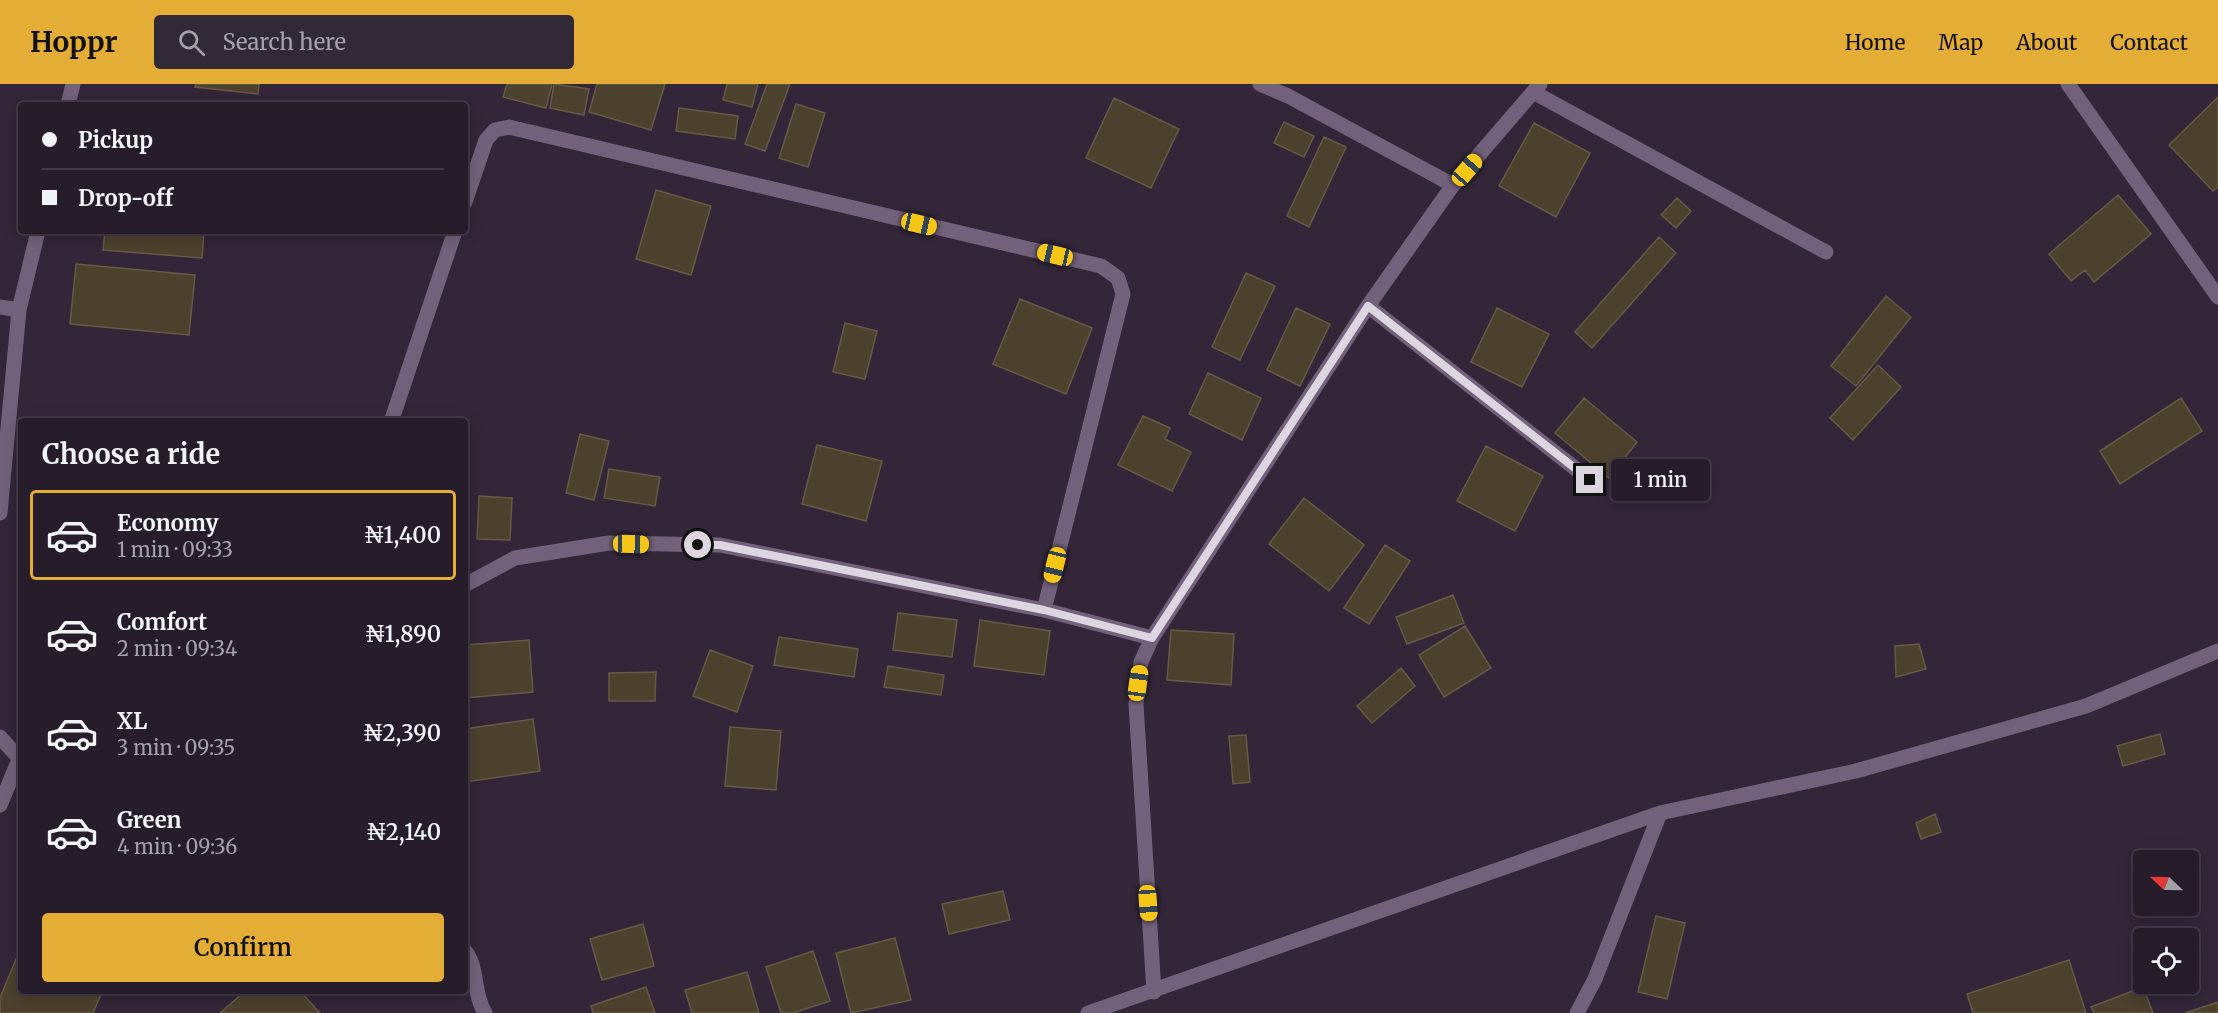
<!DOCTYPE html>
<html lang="en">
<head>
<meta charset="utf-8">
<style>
	body { margin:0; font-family:Merriweather,serif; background:#322936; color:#f1f3f6; height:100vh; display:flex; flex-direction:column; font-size:22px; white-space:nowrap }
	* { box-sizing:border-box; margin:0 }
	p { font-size:20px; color:#a4a1a8 }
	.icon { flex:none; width:33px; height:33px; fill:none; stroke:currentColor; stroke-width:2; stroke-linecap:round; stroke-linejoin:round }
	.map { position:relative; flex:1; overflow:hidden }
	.details { position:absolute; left:18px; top:334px; width:450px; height:576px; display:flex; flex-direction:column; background:#261c2a; border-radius:6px; box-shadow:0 3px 15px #0003,0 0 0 2px #423a47 }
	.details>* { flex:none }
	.guide { position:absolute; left:18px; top:18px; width:450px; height:132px; border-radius:6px; box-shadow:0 3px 15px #0003,0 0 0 2px #423a47; display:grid; align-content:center; height:132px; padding:0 24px; background:#261c2a }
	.needle { width:39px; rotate:292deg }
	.fabs { position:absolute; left:2133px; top:766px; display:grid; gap:12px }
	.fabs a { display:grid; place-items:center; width:66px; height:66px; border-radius:6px; background:#261c2a; box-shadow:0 3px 15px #0003,0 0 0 2px #423a47; font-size:30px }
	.end { position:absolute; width:27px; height:27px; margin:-14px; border:8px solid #ddd6e1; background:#111; box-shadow:0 0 0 3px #111 }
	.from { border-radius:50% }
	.bubble { position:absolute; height:42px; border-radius:6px; background:#261c2a; box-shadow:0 3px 15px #0003,0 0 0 2px #423a47; font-size:20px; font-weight:600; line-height:42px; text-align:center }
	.car { position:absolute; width:18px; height:36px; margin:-18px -9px; border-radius:8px; box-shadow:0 0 4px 2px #0007; background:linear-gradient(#f5c518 24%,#345 0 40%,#f5c518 0 76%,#345 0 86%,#f5c518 0) }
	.guide b { display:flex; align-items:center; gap:21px; height:57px; font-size:22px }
	.guide b+b { border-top:2px solid #423a47 }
	.guide i { width:15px; height:15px; background:#f1f3f6 }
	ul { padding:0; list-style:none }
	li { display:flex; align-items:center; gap:18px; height:90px; margin:0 12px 9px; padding:0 12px; border:3px solid transparent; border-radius:6px }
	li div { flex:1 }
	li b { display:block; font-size:22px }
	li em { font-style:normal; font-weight:600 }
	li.selected { border-color:#e4ad35 }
	li>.icon { width:54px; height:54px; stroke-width:1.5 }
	h2 { padding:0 24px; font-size:27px; line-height:72px }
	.cta { display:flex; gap:12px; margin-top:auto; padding:12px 24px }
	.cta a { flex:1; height:69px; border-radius:6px; background:#e4ad35; color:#111; font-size:24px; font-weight:600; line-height:69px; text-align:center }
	header { display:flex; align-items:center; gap:36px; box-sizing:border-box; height:84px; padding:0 30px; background:#e4ad35; color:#111 }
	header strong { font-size:28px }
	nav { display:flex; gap:33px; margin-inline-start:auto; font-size:21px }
	.search { width:420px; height:54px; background:#322936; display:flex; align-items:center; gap:15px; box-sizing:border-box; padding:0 21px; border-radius:6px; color:#a4a1a8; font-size:22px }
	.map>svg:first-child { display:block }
	.building { fill:#4c412d; stroke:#655a45; stroke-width:1.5 }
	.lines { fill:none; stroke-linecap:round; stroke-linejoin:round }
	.minor { stroke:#72617a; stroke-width:15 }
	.route { stroke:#ddd6e1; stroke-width:8 }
</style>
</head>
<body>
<header>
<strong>Hoppr</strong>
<div class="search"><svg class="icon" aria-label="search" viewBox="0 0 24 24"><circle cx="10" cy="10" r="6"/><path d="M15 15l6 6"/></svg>Search here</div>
<nav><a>Home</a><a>Map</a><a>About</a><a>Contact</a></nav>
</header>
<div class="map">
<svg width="2218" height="929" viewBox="0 0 2218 929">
	<rect width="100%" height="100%" fill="#322638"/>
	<!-- building -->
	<path class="building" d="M 196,0 L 259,0 L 258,10 L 195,3 Z
		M 507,0 L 552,0 L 546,24 L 503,13 Z
		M 554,0 L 589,5 L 584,31 L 550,24 Z
		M 597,0 L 665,0 L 651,46 L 589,28 Z
		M 727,0 L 758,0 L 752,23 L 723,16 Z
		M 767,0 L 790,0 L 765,67 L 745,60 Z
		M 2218,13 L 2218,103 L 2213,107 L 2169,61 Z
		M 1114,14 L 1179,45 L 1151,104 L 1086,74 Z
		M 796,20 L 825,29 L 808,83 L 779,74 Z
		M 679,24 L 738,32 L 735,55 L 676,47 Z
		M 1284,38 L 1314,52 L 1304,73 L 1274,59 Z
		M 1534,39 L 1590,69 L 1556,133 L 1499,102 Z
		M 1324,53 L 1346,63 L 1309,143 L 1287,132 Z
		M 656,106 L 711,122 L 691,191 L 636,175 Z
		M 2118,111 L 2151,150 L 2094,198 L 2085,186 L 2071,197 L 2049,170 Z
		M 1677,114 L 1691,127 L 1676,144 L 1661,131 Z
		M 105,147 L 204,147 L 202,174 L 103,166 Z
		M 1659,153 L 1676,169 L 1592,264 L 1575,248 Z
		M 76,180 L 195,191 L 189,251 L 70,240 Z
		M 1246,189 L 1275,202 L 1240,276 L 1212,263 Z
		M 1886,212 L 1911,233 L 1856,302 L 1831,282 Z
		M 1020,215 L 1092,244 L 1066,310 L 993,280 Z
		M 1296,224 L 1330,240 L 1300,302 L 1267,286 Z
		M 1497,224 L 1549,250 L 1522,303 L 1471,278 Z
		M 845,239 L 877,247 L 865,295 L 833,288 Z
		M 1878,281 L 1901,303 L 1853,356 L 1830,334 Z
		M 1208,289 L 1261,314 L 1242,356 L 1189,330 Z
		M 1584,314 L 1637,358 L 1609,394 L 1555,349 Z
		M 2181,314 L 2202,347 L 2120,400 L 2100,367 Z
		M 1143,332 L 1170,344 L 1165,355 L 1191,368 L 1172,407 L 1118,381 Z
		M 580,350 L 609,357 L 594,416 L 566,409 Z
		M 817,361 L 882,377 L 866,437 L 802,420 Z
		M 1486,362 L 1543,392 L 1515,447 L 1457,417 Z
		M 609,385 L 660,393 L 655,422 L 604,414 Z
		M 479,412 L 512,414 L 510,456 L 477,455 Z
		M 1304,414 L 1364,461 L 1329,507 L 1269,460 Z
		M 1385,461 L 1410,477 L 1369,540 L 1344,524 Z
		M 1453,511 L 1464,539 L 1407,560 L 1396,533 Z
		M 898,529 L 957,536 L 952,573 L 893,566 Z
		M 980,536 L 1050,547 L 1044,591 L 974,582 Z
		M 1465,542 L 1491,584 L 1444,613 L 1419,571 Z
		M 1171,546 L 1234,550 L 1231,601 L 1167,596 Z
		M 779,553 L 858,565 L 854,593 L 774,581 Z
		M 529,556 L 533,608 L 465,614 L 465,561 Z
		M 1919,560 L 1926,585 L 1896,593 L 1895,562 Z
		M 710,566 L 753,582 L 737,628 L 693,612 Z
		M 888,582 L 944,591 L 941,611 L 884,603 Z
		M 1401,584 L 1415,602 L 1372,639 L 1357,622 Z
		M 656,588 L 655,617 L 609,617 L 609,589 Z
		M 533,635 L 540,687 L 465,698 L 465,645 Z
		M 730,643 L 781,647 L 776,706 L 725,702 Z
		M 2160,650 L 2165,670 L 2123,682 L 2117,662 Z
		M 1246,651 L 1250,698 L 1233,700 L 1229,652 Z
		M 1935,730 L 1941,748 L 1921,755 L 1916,739 Z
		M 1003,807 L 1010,836 L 949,850 L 942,820 Z
		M 1656,832 L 1685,839 L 1667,915 L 1638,908 Z
		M 643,840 L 654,882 L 602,896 L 590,855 Z
		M 895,854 L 911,916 L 851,929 L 836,869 Z
		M 21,863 L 21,908 L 102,908 L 93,929 L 0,929 L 0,914 Z
		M 813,867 L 830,917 L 793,929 L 781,929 L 766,883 Z
		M 2069,876 L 2086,929 L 1973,929 L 1967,910 Z
		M 747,888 L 759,929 L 692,929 L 685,906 Z
		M 646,903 L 655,929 L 593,929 L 591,922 Z
		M 2143,903 L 2153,929 L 2094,929 L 2091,923 Z
		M 244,908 L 301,908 L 320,929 L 220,929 Z
		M 2218,918 L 2218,929 L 2185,929 Z"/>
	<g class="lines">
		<!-- minor -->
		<path class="minor" d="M 1260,0 L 1288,12 L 1453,101
			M 2068,0 L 2218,213
			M 1533,8 L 1826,168
			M 68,21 L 73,0
			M 465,118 L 486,56 L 495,46 L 509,43 L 1101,182 L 1118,194 L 1123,210 L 1044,526
			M 1368,222 L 1590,396
			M 0,223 L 19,226
			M 391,338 L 455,147
			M 0,429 L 19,226 L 38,147
			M 465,501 L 515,474 L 609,459 L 720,461 L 1044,526 L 1152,554
			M 0,653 L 18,673
			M 0,721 L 21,671
			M 465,867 C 479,884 472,908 485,929
			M 1154,908 L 1136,620 L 1141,578 L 1152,554 L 1368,222 L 1453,101 L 1540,0
			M 1088,929 L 1660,729 L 1856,687 L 2086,622 L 2218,567
			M 1577,929 L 1595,895 L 1660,729"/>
	</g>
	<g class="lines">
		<!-- route -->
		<path class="route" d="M 698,461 L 720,461 L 1044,526 L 1152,554 L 1368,222 L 1590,396"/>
	</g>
</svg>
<div class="fabs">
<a><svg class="needle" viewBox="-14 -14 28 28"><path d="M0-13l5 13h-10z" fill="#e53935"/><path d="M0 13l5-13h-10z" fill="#a4a1a8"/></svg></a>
<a><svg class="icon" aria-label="locate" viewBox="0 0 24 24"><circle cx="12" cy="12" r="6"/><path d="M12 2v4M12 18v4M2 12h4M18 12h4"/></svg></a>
</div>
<i class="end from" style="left:698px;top:461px"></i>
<i class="end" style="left:1590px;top:396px"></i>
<div class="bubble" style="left:1611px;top:375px;width:99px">1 min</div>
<i class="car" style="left:1467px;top:86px;rotate:41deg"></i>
<i class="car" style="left:919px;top:140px;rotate:103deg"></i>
<i class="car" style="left:1055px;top:171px;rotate:283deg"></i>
<i class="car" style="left:631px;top:460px;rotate:91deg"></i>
<i class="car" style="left:1055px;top:481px;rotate:194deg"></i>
<i class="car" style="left:1138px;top:599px;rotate:8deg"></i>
<i class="car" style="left:1148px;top:819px;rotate:176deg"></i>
<div class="guide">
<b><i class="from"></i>Pickup</b>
<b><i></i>Drop-off</b>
</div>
<section class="details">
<h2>Choose a ride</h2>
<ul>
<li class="selected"><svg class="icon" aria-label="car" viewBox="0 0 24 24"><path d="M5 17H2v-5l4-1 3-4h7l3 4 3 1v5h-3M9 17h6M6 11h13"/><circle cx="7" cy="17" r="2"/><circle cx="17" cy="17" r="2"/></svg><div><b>Economy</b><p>1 min · 09:33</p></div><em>₦1,400</em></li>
<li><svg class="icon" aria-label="car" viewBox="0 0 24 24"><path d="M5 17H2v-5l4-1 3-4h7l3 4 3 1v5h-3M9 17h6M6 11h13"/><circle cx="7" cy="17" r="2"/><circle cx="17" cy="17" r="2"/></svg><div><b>Comfort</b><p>2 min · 09:34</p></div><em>₦1,890</em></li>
<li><svg class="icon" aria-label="car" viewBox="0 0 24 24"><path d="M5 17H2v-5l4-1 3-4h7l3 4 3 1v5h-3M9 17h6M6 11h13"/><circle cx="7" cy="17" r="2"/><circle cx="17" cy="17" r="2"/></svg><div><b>XL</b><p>3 min · 09:35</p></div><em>₦2,390</em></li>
<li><svg class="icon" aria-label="car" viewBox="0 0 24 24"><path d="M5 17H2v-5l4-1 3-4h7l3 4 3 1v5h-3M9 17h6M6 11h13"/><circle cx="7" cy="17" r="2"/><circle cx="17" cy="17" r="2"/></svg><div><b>Green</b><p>4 min · 09:36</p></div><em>₦2,140</em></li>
</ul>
<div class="cta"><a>Confirm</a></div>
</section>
</div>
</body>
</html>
